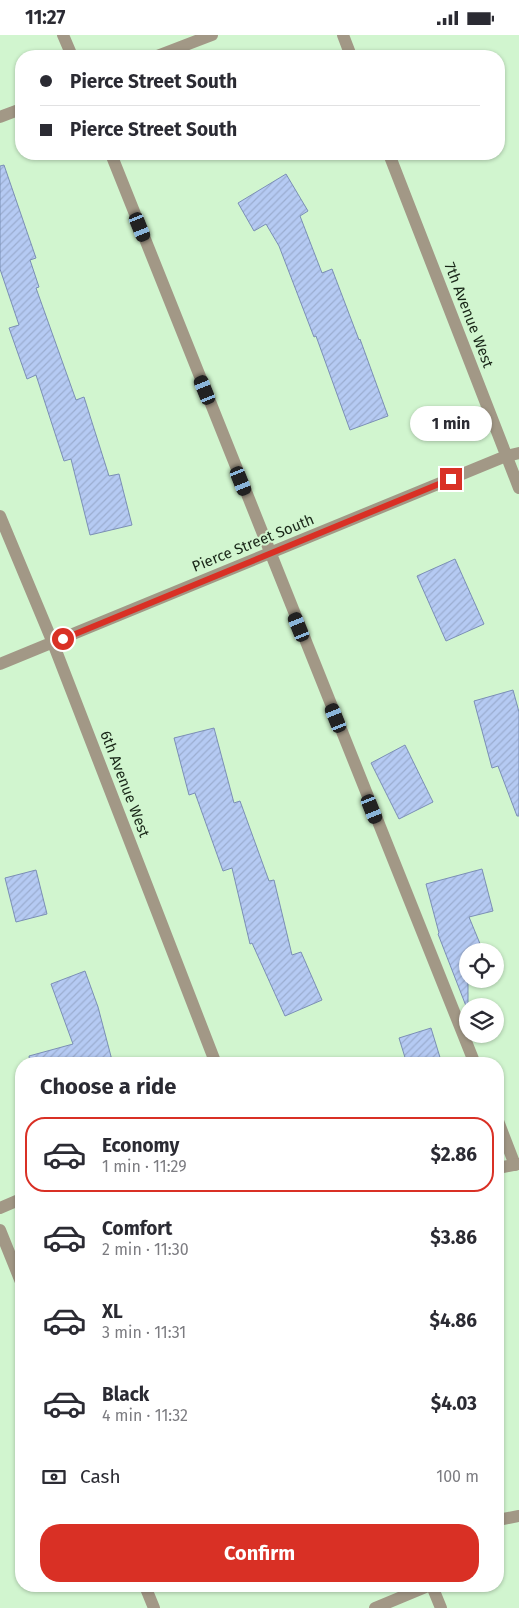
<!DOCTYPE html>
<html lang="en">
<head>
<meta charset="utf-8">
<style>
	body { margin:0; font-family:"Fira Sans",sans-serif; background:#f7f7f7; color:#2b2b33; height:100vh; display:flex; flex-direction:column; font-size:19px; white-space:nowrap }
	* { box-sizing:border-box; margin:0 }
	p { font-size:16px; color:#7c7c81 }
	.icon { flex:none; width:28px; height:28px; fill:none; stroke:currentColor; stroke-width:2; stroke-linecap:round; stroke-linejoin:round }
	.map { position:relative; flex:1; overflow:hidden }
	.side { position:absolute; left:15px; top:1022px; width:489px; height:535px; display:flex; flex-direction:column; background:#fff; border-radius:20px; box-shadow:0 1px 4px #0004 }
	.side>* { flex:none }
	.guide { position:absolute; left:15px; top:15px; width:490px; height:110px; border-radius:20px; box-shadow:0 1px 4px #0004; display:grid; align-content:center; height:110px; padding:0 25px; background:#fff }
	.controls { position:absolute; left:459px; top:908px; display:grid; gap:10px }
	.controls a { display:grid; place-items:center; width:45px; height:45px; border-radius:50%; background:#fff; box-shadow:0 1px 4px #0004; font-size:25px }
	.end { position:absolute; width:22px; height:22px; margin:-11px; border:6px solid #d93025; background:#fff; box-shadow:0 0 0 2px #fff }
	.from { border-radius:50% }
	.bubble { position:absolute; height:35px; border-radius:18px; background:#fff; box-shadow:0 1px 4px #0004; font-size:16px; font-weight:700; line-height:35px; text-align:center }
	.car { position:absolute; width:15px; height:30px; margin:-15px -8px; border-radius:6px; box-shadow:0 0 4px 1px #0007; background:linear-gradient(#222 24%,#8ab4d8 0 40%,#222 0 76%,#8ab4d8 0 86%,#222 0) }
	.guide b { display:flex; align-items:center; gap:18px; height:48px; font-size:19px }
	.guide b+b { border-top:1px solid #e1e1e2 }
	.guide i { width:12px; height:12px; background:#2b2b33 }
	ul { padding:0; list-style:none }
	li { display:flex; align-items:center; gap:15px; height:75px; margin:0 10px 8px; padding:0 15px; border:2px solid transparent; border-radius:20px }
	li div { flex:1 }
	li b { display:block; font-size:19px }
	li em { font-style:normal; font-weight:700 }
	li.on { border-color:#d93025 }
	li>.icon { width:45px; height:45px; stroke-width:1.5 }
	h2 { padding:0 25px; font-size:22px; line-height:60px }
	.pay { display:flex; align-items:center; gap:12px; height:55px; padding:0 25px; font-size:19px }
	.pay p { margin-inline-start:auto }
	.action { display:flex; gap:10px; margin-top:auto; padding:10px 25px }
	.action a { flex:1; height:58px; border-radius:20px; background:#d93025; color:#fff; font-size:20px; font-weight:700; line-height:58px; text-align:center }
	.status { display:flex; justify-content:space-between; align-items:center; height:35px; padding:0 25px; background:#fff; direction:ltr }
	.status svg { height:14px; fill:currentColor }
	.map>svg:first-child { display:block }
	.building { fill:url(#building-hatch); stroke:#7b8fb5 }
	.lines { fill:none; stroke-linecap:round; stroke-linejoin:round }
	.service { stroke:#a29886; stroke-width:12 }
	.minor { stroke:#a29886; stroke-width:12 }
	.route { stroke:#d93025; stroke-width:6 }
	.labels { text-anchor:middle; stroke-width:4; stroke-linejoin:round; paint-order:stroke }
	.street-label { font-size:15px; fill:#192618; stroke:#d1f5cf }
</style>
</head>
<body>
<div class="status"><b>11:27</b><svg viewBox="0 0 49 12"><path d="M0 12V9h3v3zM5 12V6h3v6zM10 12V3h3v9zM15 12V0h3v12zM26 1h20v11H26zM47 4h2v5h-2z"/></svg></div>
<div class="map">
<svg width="519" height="1573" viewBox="0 0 519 1573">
	<defs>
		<pattern id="building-hatch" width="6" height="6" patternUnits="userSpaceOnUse" patternTransform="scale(1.25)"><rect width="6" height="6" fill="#b5caf3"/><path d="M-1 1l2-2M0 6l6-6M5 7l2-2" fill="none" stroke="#9badd0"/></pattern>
	</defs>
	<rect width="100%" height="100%" fill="#d1f5cf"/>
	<!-- building -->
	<path class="building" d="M 4,130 L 36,223 L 30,225 L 39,252 L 36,253 L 76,365 L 84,362 L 109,441 L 119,439 L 132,490 L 90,500 L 71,424 L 64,426 L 36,340 L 27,344 L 9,293 L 19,290 L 0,234 L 0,131 Z
		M 286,139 L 308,176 L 300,181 L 322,238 L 332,234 L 359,305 L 360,304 L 388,381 L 350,395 L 316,301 L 314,302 L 279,211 L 266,189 L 254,196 L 238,168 Z
		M 455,524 L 484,589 L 446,606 L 417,541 Z
		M 513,655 L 519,677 L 519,781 L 517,781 L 498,731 L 492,733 L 474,666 Z
		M 214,693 L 234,768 L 240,766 L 269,846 L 274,845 L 292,920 L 301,917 L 322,965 L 285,981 L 252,908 L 250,909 L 232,833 L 223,836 L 195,758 L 189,760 L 174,703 Z
		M 405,710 L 433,767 L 399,784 L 371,728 Z
		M 482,834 L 493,876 L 469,882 L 483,916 L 468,916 L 468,970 L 466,971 L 438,899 L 439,898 L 426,849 Z
		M 36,835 L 47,879 L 16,887 L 5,843 Z
		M 85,936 L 98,972 L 113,1029 L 30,1029 L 29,1021 L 73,1009 L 51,949 Z
		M 431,993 L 442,1029 L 407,1029 L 399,1003 Z"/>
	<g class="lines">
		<!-- service -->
		<path class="service" d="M 63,0 L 72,21
			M 111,119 L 475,1029
			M 498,1086 L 515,1130
			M 0,1195 L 21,1247
			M 498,1485 L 519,1481
			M 145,1551 L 154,1573"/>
		<!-- minor -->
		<path class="minor" d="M 343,0 L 351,21
			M 157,21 L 212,0
			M 0,82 L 21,74
			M 389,119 L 519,453
			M 0,481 L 53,608 L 216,1029
			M 0,629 L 506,421 L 519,418
			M 498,1133 L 519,1129
			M 0,1173 L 21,1164
			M 432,1551 L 441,1573
			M 375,1573 L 428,1551"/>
	</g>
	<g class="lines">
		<!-- route -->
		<path class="route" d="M 63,604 L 451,444"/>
	</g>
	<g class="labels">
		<!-- street labels -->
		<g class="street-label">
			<text transform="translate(469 280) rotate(69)" y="5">7th Avenue West</text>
			<text transform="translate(253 508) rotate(-22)" y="5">Pierce Street South</text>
			<text transform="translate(125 749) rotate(69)" y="5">6th Avenue West</text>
		</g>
	</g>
</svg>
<div class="controls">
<a><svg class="icon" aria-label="locate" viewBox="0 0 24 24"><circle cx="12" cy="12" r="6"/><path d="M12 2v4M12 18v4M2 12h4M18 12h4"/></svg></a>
<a><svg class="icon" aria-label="layers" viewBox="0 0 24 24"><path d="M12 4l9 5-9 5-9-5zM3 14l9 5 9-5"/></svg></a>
</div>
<i class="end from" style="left:63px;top:604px"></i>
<i class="end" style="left:451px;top:444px"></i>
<div class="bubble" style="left:410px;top:371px;width:82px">1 min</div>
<i class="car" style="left:140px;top:192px;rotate:158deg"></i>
<i class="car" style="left:205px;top:355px;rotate:338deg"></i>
<i class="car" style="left:241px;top:446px;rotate:158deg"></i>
<i class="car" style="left:299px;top:592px;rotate:338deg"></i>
<i class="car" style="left:336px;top:683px;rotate:338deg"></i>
<i class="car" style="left:372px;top:774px;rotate:158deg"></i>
<div class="guide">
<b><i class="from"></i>Pierce Street South</b>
<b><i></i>Pierce Street South</b>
</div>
<section class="side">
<h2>Choose a ride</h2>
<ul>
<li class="on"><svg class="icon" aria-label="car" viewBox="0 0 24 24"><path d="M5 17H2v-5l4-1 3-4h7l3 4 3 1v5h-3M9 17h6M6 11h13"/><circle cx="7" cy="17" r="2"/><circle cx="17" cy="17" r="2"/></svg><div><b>Economy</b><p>1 min · 11:29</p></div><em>$2.86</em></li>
<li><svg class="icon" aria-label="car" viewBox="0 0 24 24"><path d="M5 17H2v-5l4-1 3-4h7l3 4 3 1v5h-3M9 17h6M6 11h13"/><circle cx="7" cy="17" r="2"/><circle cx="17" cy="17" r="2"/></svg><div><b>Comfort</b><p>2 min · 11:30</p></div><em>$3.86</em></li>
<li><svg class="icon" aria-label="car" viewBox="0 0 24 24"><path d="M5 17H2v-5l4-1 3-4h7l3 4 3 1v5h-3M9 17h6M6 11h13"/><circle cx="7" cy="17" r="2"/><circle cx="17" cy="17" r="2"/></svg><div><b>XL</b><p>3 min · 11:31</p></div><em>$4.86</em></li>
<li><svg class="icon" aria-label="car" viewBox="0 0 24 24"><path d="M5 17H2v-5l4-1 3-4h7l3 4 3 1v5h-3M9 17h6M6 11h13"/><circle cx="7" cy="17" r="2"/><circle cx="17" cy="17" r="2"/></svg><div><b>Black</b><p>4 min · 11:32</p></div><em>$4.03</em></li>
</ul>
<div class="pay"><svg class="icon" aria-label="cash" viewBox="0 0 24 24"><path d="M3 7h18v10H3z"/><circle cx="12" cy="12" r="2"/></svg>Cash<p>100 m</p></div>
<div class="action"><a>Confirm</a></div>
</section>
</div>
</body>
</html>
